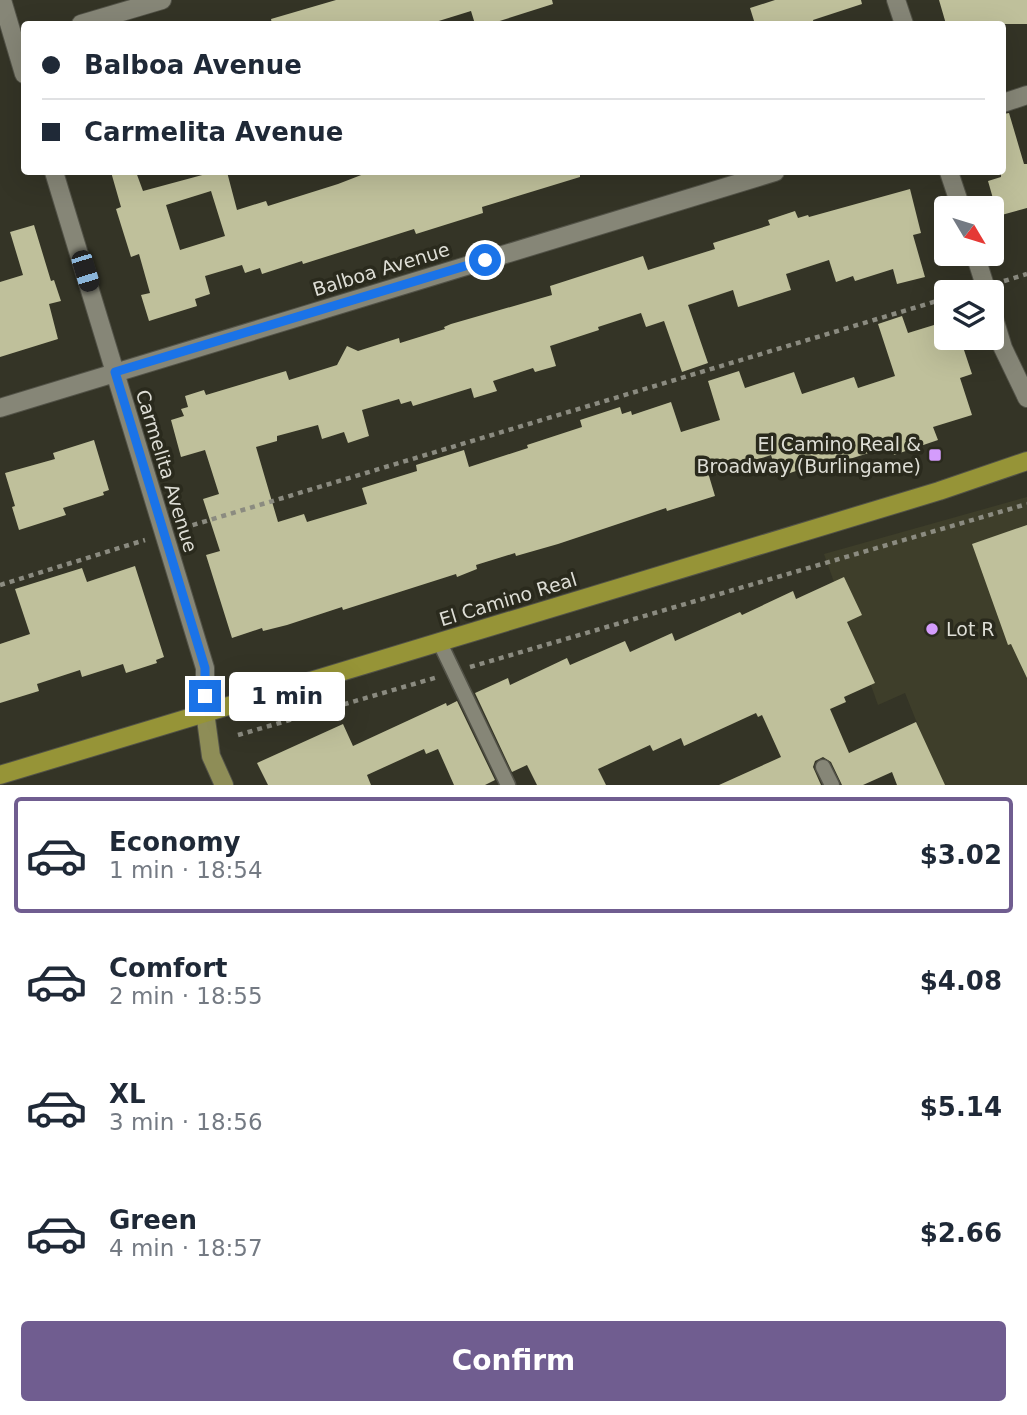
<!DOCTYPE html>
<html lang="en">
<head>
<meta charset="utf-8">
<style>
	body { margin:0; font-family:"DejaVu Sans",sans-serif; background:#f6f6f7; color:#1f2937; height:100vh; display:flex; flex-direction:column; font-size:26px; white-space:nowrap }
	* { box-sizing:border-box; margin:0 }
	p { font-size:23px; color:#747a83 }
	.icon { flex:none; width:38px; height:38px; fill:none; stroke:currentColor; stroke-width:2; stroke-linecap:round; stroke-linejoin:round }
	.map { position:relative; height:785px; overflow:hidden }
	.drawer { display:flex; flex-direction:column; background:#fff; flex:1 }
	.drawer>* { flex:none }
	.hud { position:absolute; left:21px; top:21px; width:985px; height:154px; border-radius:7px; box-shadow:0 7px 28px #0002; display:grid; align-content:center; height:154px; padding:0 21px; background:#fff }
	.needle { width:46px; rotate:128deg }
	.tools { position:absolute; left:934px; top:196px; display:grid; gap:14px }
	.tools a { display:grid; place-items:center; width:70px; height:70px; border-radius:7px; background:#fff; box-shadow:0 7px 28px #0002; font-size:35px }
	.end { position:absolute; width:32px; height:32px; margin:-16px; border:9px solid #1a73e8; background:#fff; box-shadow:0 0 0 4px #fff }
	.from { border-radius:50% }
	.bubble { position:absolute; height:49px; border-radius:7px; background:#fff; box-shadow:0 7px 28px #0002; font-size:23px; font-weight:800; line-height:49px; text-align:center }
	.car { position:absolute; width:21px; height:42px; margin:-21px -10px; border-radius:9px; box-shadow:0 0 5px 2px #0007; background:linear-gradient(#222 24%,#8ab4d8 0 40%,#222 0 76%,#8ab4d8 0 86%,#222 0) }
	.hud b { display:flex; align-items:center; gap:24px; height:66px; font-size:26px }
	.hud b+b { border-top:2px solid #e0e1e3 }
	.hud i { width:18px; height:18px; background:#1f2937 }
	ul { padding:12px 0 0; list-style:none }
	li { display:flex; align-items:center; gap:21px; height:116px; margin:0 14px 10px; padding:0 7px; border:4px solid transparent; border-radius:7px }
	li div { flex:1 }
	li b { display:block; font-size:26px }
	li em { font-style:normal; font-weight:800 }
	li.selected { border-color:#705d90 }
	li>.icon { width:63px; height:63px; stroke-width:1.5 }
	.action { display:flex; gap:14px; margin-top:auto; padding:14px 21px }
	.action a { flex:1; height:80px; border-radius:7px; background:#705d90; color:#fff; font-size:28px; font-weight:800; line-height:80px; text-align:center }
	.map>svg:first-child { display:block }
	.built { fill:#3e3e2a }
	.building { fill:#bfc09b; fill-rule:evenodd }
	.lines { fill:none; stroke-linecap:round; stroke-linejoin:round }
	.lane-casing { stroke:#525247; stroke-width:17 }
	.street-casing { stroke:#525247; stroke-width:20 }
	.secondary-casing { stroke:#525247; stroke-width:20 }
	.primary-casing { stroke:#525247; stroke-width:20 }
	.path { stroke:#8b8b80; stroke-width:4.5; stroke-dasharray:5 5; stroke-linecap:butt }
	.lane { stroke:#868677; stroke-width:14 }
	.street { stroke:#868677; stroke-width:18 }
	.secondary { stroke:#8e8d57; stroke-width:18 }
	.primary { stroke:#969437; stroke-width:18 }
	.route { stroke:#1a73e8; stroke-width:9 }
	.poi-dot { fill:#d49cfc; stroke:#2a2a1d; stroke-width:2.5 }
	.labels { text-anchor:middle; stroke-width:7; stroke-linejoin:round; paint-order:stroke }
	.street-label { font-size:19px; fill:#deded6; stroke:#2a2a1d }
	.poi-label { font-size:19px; fill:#deded6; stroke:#2a2a1d; text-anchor:end }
</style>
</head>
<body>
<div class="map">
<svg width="1027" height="785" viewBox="0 0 1027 785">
	<rect width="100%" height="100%" fill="#343426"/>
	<!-- built -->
	<path class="built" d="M 1027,497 L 1027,785 L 942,785 L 905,693 L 878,705 L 824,554 Z"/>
	<!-- building -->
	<path class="building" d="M 336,0 L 552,0 L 553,4 L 490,24 L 475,24 L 471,11 L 429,24 L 272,24 L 271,19 Z
		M 775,0 L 861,0 L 862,4 L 813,20 L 814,24 L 755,24 L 750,8 Z
		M 939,0 L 1027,0 L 1027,24 L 946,24 Z
		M 1009,113 L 1024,164 L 1027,164 L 1027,208 L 998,216 L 988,181 L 1001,177 L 1003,114 Z
		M 111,172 L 136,172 L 143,191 L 206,174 L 205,172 L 227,172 L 237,210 L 266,201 L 268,206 L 338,184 L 369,172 L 580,172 L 580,177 L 482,207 L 483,213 L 416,234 L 414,229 L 303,264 L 302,261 L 262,274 L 260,268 L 245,273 L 242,265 L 205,276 L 210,294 L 195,299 L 197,306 L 149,321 L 141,295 L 150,293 L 139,254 L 131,257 L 116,209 L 121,207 ZM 211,191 L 225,236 L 180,250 L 166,205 Z
		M 910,189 L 921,233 L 913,235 L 925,277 L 897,284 L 893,269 L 855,281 L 853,276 L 836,282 L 829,260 L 786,274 L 791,290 L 738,307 L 733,290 L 688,305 L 708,363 L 682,372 L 664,321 L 646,327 L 641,313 L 598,327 L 599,330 L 550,346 L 556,366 L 535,372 L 533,368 L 493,381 L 497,391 L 474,398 L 471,388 L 413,406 L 411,401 L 401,404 L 399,399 L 362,410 L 369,436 L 348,443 L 344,432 L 322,439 L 318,425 L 277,436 L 277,441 L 256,447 L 278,522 L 304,514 L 307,522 L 367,504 L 362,488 L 417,471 L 416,465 L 464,450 L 469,467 L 528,448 L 527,445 L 582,427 L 580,420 L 620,407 L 622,414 L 631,411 L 632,415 L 671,402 L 681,432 L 720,420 L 708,381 L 739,371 L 745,388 L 794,372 L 802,394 L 854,377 L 858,388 L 895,376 L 878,324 L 902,316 L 908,333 L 947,321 L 947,338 L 960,338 L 972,374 L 960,378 L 972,415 L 933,427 L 938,440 L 894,455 L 891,446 L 840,462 L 838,457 L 778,477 L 771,455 L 709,476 L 715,496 L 667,511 L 666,508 L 558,544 L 516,556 L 515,553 L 476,565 L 477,569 L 457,577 L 456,574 L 343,610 L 342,607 L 287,625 L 263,631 L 262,628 L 232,638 L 206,555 L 220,551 L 203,499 L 219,494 L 205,450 L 181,457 L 171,420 L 184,416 L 181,409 L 188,407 L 185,396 L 204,390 L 206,395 L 286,371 L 289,380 L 337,365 L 347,346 L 358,351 L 399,338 L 400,343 L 445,329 L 444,327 L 451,324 L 552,295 L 550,286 L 643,256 L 648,270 L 715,249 L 713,243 L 770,225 L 768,220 L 795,211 L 798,218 L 808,215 L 809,217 Z
		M 34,225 L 51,281 L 54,280 L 61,301 L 49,304 L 58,339 L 0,357 L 0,282 L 23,275 L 10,232 Z
		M 94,440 L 109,490 L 103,492 L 104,495 L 63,508 L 66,515 L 19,530 L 12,507 L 15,506 L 5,473 L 55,459 L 53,453 Z
		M 1027,525 L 1027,678 L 1011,644 L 1008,645 L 972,544 Z
		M 135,566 L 164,657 L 156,660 L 157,663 L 126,673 L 123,664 L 82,677 L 80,670 L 37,684 L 39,691 L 0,703 L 0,644 L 30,634 L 15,589 L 82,568 L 87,582 Z
		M 844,577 L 862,615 L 847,622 L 875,683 L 844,697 L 846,702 L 830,709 L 849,753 L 916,722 L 945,785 L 897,785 L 892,772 L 863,785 L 842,785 L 831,762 L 823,757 L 815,761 L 813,767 L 821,785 L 719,785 L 781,757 L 762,715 L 758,717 L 756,713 L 684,746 L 681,738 L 653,751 L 650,745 L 598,769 L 606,785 L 537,785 L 527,765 L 512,772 L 475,693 L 508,678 L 510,685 L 567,658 L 570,665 L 625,641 L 630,652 L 672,633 L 675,641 L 740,612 L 742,615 L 793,591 L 796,599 Z
		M 457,701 L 495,780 L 485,785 L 454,785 L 438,749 L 426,754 L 424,749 L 367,775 L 371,785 L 268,785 L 257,763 L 343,724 L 353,746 L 446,703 L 447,706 Z"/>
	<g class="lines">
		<!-- lane casing -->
		<g class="lane-casing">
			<path id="lane" d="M 439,641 L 508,785
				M 823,767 L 832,785"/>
		</g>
		<!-- street casing -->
		<g class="street-casing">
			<path id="street" d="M 2,0 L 24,74
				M 896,0 L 904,24
				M 81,24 L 162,0
				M 1003,103 L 1027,95
				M 54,172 L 205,668 L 205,712
				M 949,172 L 961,208
				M 975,254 L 987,292
				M 992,312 L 1003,348 L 1027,398
				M 0,408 L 775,172"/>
		</g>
		<!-- secondary casing -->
		<g class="secondary-casing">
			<path id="secondary" d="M 205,712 L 211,756 L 224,785"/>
		</g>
		<!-- primary casing -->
		<g class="primary-casing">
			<path id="primary" d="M 0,775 L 939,491 L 1027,461"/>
		</g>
		<!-- path -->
		<path class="path" d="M 1004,281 L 1027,274
			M 183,528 L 947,298
			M 0,585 L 145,540
			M 470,667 L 1027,504
			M 238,735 L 438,677"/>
		<!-- lane -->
		<use href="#lane" class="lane"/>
		<!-- street -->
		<use href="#street" class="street"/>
		<!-- secondary -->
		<use href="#secondary" class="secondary"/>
		<!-- primary -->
		<use href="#primary" class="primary"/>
	</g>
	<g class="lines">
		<!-- route -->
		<path class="route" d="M 205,696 L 205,668 L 115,372 L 485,260"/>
	</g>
	<!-- markers -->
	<g class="poi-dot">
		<rect x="928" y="448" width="14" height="14" rx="3.5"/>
		<circle cx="932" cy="629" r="7"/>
	</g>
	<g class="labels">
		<!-- street labels -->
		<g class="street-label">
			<text transform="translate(381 269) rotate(-17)" y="7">Balboa Avenue</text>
			<text transform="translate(167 471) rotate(73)" y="7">Carmelita Avenue</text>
			<text transform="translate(508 599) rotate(-17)" y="7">El Camino Real</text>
		</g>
		<!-- poi labels -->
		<g class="poi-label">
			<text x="921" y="451">El Camino Real &amp;<tspan x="921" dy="22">Broadway (Burlingame)</tspan></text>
			<text x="946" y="636" text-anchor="start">Lot R</text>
		</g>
	</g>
</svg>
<div class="tools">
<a><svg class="needle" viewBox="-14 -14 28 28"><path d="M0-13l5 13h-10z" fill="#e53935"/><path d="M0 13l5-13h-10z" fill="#747a83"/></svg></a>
<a><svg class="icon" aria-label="layers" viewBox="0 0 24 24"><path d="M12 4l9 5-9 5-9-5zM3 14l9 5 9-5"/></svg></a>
</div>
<i class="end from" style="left:485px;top:260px"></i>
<i class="end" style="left:205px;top:696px"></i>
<div class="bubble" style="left:229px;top:672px;width:116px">1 min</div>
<i class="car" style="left:85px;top:271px;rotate:163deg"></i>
<div class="hud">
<b><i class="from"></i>Balboa Avenue</b>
<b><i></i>Carmelita Avenue</b>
</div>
</div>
<section class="drawer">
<ul>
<li class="selected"><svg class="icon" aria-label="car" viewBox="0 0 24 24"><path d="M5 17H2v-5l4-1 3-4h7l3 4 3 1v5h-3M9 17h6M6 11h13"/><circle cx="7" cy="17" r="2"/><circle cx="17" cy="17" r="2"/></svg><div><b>Economy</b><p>1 min · 18:54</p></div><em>$3.02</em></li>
<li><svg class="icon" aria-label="car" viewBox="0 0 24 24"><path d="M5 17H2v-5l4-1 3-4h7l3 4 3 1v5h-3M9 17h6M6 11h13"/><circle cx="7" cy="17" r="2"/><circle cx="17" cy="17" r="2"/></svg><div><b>Comfort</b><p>2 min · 18:55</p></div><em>$4.08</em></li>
<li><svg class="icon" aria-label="car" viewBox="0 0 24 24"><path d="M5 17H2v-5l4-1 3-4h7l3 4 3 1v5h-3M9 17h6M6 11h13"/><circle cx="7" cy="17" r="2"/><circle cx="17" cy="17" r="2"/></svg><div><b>XL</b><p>3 min · 18:56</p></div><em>$5.14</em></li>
<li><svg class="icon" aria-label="car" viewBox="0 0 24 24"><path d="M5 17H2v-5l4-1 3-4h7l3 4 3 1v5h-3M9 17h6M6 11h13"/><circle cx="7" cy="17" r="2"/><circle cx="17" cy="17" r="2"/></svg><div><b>Green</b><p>4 min · 18:57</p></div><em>$2.66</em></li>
</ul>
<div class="action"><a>Confirm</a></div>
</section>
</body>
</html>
